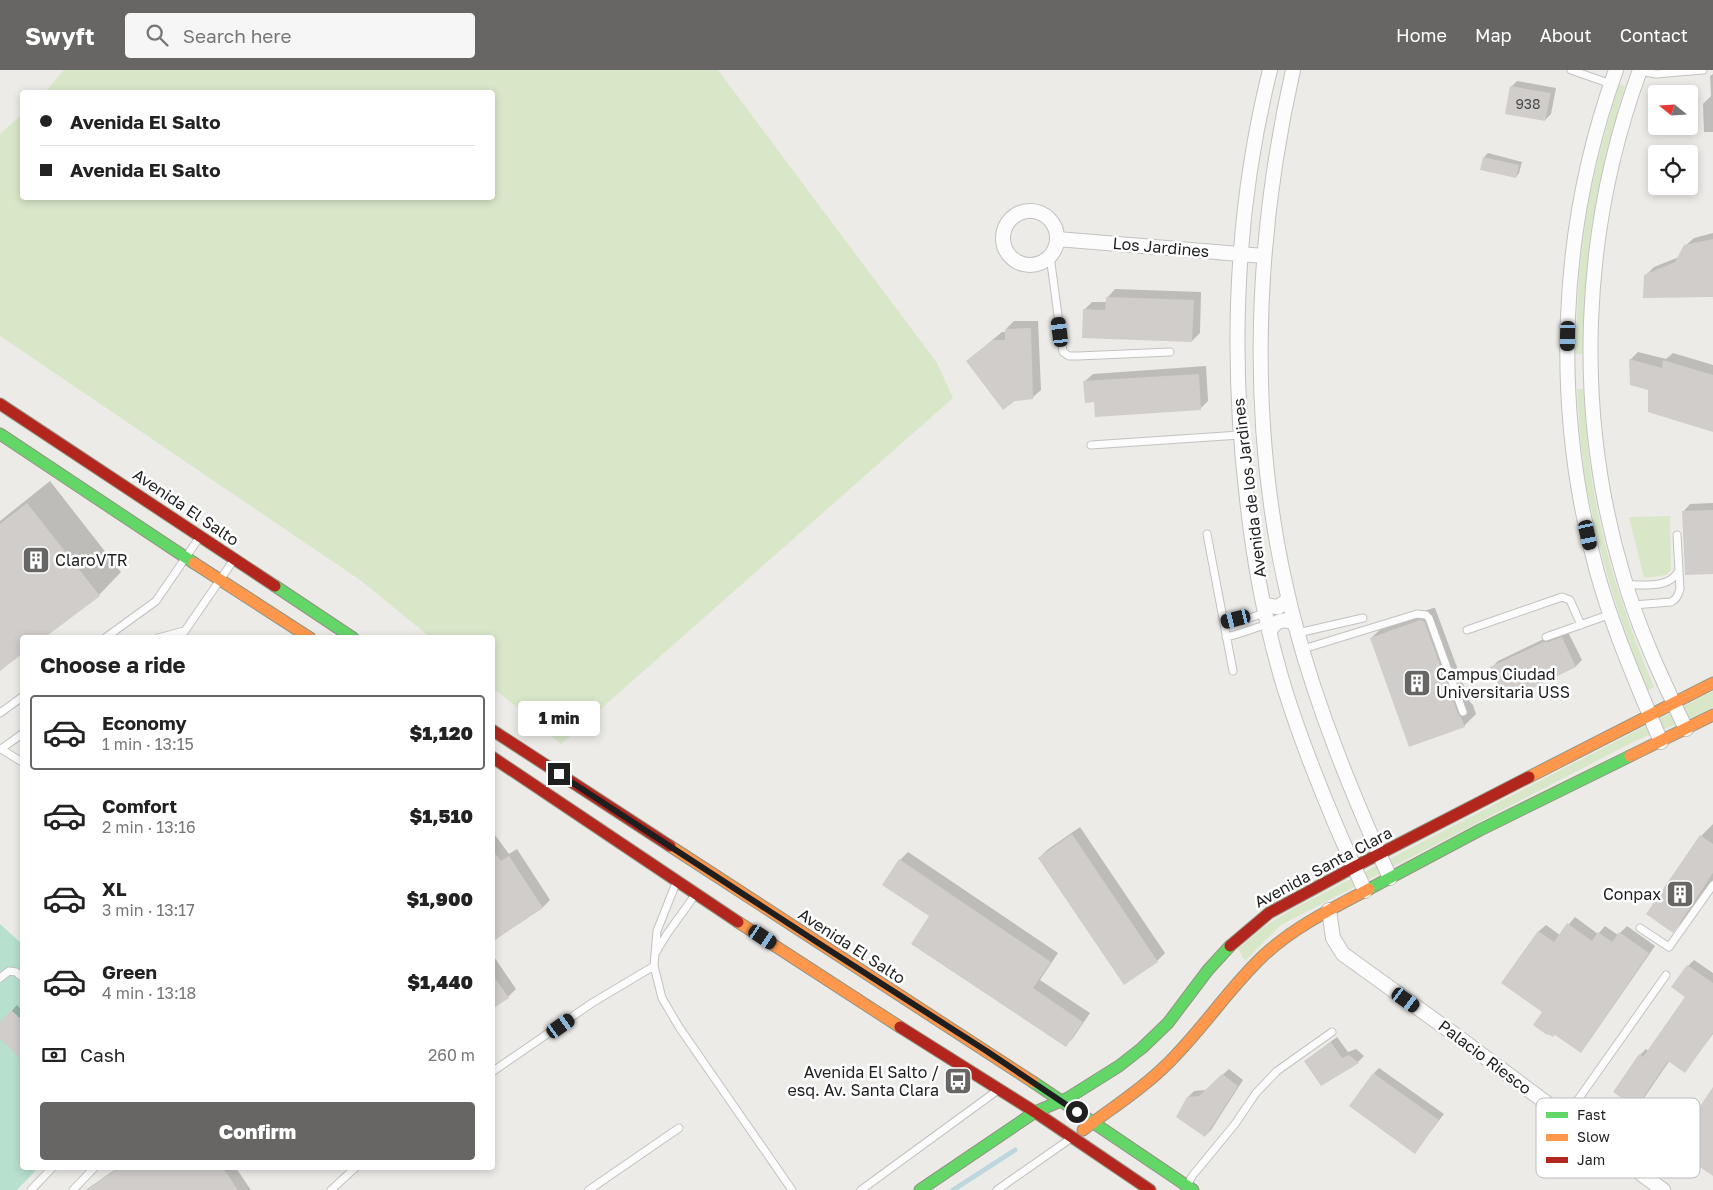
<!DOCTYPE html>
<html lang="en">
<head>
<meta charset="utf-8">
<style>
	body { margin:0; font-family:"Golos Text",sans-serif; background:#f6f6f6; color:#222; height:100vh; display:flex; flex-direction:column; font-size:19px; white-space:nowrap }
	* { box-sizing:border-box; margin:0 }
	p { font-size:16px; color:#767676 }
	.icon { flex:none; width:28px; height:28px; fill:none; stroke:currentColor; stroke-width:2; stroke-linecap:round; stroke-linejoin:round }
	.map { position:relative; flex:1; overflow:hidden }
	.panel { position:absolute; left:20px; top:565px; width:475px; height:535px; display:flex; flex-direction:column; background:#fff; border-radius:5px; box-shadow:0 2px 8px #0003 }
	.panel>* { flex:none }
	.hud { position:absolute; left:20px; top:20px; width:475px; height:110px; border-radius:5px; box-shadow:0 2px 8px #0003; display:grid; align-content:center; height:110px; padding:0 20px; background:#fff }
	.needle { width:32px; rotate:288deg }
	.buttons { position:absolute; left:1648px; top:15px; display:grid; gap:10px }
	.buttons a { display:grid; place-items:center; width:50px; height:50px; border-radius:5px; background:#fff; box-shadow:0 2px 8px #0003; font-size:25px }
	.end { position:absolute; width:22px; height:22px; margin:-11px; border:6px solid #1f1f1f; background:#fff; box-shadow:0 0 0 2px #fff }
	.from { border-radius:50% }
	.bubble { position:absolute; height:35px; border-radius:5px; background:#fff; box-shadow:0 2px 8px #0003; font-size:16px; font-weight:800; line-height:35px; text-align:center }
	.car { position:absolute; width:15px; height:30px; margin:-15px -8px; border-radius:6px; box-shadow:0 0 4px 1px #0007; background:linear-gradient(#222 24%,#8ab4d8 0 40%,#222 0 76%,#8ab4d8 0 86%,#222 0) }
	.hud b { display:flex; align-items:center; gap:18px; height:48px; font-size:19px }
	.hud b+b { border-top:1px solid #e0e0e0 }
	.hud i { width:12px; height:12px; background:#222 }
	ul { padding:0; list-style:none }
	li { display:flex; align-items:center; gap:15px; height:75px; margin:0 10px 8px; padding:0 10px; border:2px solid transparent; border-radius:5px }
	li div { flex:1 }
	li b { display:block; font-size:19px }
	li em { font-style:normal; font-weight:800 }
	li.on { border-color:#676665 }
	li>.icon { width:45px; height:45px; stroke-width:1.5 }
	h2 { padding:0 20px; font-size:22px; line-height:60px }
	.pay { display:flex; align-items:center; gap:12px; height:55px; padding:0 20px; font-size:19px }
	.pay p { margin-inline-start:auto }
	.cta { display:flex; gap:10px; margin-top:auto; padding:10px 20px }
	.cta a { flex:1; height:58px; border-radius:5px; background:#676665; color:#fff; font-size:20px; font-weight:800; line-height:58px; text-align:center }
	header { display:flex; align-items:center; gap:30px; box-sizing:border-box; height:70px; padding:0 25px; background:#676665; color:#fff }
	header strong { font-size:24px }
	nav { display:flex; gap:28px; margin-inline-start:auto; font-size:18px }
	.search { width:350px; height:45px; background:#f6f6f6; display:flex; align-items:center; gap:12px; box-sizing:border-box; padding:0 18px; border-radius:5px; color:#767676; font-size:19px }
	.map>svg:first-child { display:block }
	.grass { fill:#d9e7c9 }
	.pitch { fill:#b7e0cf }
	.shadow { fill:#0003 }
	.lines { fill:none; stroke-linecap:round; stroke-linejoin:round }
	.stream { stroke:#bed6de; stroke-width:5 }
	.building { fill:#d0cdcb }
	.lane-casing { stroke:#c3c2c0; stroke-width:9 }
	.street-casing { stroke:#c3c2c0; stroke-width:16 }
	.fast-casing { stroke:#939581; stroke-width:13 }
	.slow-casing { stroke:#939581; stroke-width:13 }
	.jam-casing { stroke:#939581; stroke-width:13 }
	.lane { stroke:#fcfcfc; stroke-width:7 }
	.street { stroke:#fcfcfc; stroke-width:14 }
	.fast { stroke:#63d668; stroke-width:11 }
	.slow { stroke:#ff974d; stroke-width:11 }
	.jam { stroke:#b3261e; stroke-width:11 }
	.route { stroke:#1f1f1f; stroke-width:6 }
	.labels { text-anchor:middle; stroke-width:5; stroke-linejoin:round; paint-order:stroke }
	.number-label { font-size:14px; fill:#4b4a4a }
	.street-label { font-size:16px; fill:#1f1f1f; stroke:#fff }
	.poi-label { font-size:16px; fill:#1f1f1f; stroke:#fff; text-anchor:start }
	.key { fill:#fff; stroke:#bcbcbc; stroke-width:1 }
	.key-label { font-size:14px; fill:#1f1f1f }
</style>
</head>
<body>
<header>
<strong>Swyft</strong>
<div class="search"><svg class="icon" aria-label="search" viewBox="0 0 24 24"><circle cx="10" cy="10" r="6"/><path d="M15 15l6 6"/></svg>Search here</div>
<nav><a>Home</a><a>Map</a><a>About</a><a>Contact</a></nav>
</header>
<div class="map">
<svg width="1713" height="1120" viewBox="0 0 1713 1120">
	<rect width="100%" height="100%" fill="#edebe8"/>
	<!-- grass -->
	<path class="grass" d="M 64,0 L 718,0 L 937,293 L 953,328 L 561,674 L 493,618 L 492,568 L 430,567 L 360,510 L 0,266 L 0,64 L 22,44 L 22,128 L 492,128 L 492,22 L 45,22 Z
		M 1619,14 L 1625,16 C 1610,66 1597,117 1590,169 C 1585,207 1584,246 1583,284 L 1576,284 C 1577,246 1578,208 1583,170 C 1589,117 1604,65 1619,14 Z
		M 1577,319 L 1583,319 C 1586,349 1587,380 1592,410 C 1603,482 1626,550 1654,617 L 1648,621 C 1620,553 1599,486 1586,414 C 1581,383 1579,351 1577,319 Z
		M 1670,446 L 1671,500 L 1666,505 L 1644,508 L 1629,447 Z
		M 1713,621 L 1713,637 L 1694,647 L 1637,670 L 1281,855 L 1245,891 L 1238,879 L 1262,858 L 1291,840 Z"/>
	<!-- pitch -->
	<path class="pitch" d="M 0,854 L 22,874 L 22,1098 L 38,1098 L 17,1120 L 0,1120 Z"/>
	<!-- shadow -->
	<path class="shadow" d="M 1713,4 L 1713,62 L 1704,62 L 1703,34 L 1711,26 L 1710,6 Z
		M 1517,11 L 1556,18 L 1551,44 L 1545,50 L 1511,17 Z
		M 1488,83 L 1522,92 L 1519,103 L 1516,107 L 1484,87 Z
		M 1713,163 L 1713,226 L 1646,205 L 1654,197 L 1679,187 L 1685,176 L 1694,168 Z
		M 1115,219 L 1201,222 L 1200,263 L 1192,271 L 1084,240 L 1092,232 L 1107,232 L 1107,228 Z
		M 1014,251 L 1038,251 L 1041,320 L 1032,328 L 967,291 L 1002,262 L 1006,262 L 1006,259 Z
		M 1638,282 L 1666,289 L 1673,283 L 1713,295 L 1713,361 L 1649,319 L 1630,290 Z
		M 1206,296 L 1208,331 L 1200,339 L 1095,331 L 1084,312 L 1093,304 Z
		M 50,411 L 121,502 L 99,525 L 22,568 L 22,583 L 0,600 L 0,451 Z
		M 1713,433 L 1713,502 L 1683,442 L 1690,434 Z
		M 1433,538 L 1435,538 L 1470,632 L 1473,635 L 1476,644 L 1464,656 L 1371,568 L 1384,556 Z
		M 1568,562 L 1582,590 L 1576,596 L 1507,629 L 1492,597 L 1498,591 L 1550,566 Z
		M 1713,754 L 1713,810 L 1690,844 L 1673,861 L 1648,844 L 1701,766 Z
		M 1080,757 L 1165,883 L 1157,891 L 1125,913 L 1039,788 L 1047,780 Z
		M 492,761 L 509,784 L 517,779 L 550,830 L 543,837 L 492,871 Z
		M 908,782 L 1058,883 L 1040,910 L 1090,943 L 1073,968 L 1065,976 L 931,846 L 900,790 Z
		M 1575,847 L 1598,864 L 1605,856 L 1618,865 L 1627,856 L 1655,876 L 1587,974 L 1581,981 L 1544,942 L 1503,912 L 1539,861 L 1546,855 L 1560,865 Z
		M 492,884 L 516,919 L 508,927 L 492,937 Z
		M 1694,890 L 1713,903 L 1713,964 L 1685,1001 L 1670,990 L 1642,1031 L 1636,1036 L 1640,985 L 1646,979 L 1648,981 L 1686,926 L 1688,896 Z
		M 17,935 L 22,940 L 22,989 L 0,968 L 0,954 Z
		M 1337,967 L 1348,982 L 1356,979 L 1364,986 L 1358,992 L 1322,1014 L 1305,991 Z
		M 1379,998 L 1444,1044 L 1415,1082 L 1374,1003 Z
		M 1229,999 L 1243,1010 L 1211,1060 L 1205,1066 L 1188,1027 L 1194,1021 L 1206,1020 Z
		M 117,1098 L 236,1098 L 251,1120 L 86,1120 Z"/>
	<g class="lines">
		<!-- stream -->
		<path class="stream" d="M 953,1120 L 1015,1080"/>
	</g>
	<!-- building -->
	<path class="building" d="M 1510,16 L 1551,23 L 1545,51 L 1505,44 Z
		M 1483,87 L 1519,95 L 1516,108 L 1480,100 Z
		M 1713,169 L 1713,227 L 1643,228 L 1644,205 L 1675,192 L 1684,175 Z
		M 1106,227 L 1194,230 L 1192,272 L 1082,268 L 1083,239 L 1105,240 Z
		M 1031,258 L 1033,329 L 1015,331 L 1003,340 L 966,291 L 993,270 L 1005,270 L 1005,259 Z
		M 1629,289 L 1662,298 L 1663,290 L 1713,305 L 1713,362 L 1648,342 L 1648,320 L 1630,315 Z
		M 1199,304 L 1201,340 L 1095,347 L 1094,332 L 1085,333 L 1083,311 Z
		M 27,433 L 100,526 L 44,568 L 22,568 L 22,584 L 0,601 L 0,454 Z
		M 1713,440 L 1713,504 L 1685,505 L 1682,441 Z
		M 1420,550 L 1424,551 L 1458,644 L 1461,647 L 1465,657 L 1409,677 L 1370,568 Z
		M 1562,567 L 1576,597 L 1506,631 L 1490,597 L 1544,572 L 1548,572 Z
		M 1072,764 L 1158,892 L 1124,915 L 1038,788 Z
		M 1700,765 L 1713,774 L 1713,803 L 1673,863 L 1646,844 Z
		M 492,779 L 501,791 L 509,786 L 543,838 L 492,872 Z
		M 899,789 L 1051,892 L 1033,918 L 1083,952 L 1066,977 L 911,874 L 929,846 L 882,815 Z
		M 1567,853 L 1592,871 L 1598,862 L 1612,872 L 1619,862 L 1649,883 L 1581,983 L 1555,965 L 1553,967 L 1548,964 L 1547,965 L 1533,955 L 1542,942 L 1501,913 L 1538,861 L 1554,872 Z
		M 1687,895 L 1713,913 L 1713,963 L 1685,1003 L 1668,991 L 1636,1038 L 1613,1022 L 1639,984 L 1643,987 L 1685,927 L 1671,917 Z
		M 492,904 L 509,928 L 492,939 Z
		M 11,940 L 22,950 L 22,990 L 0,969 L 0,952 Z
		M 1331,972 L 1342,988 L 1349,985 L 1359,993 L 1321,1016 L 1304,991 Z
		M 1373,1003 L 1439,1050 L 1415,1084 L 1349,1036 Z
		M 1222,1004 L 1238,1016 L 1205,1067 L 1176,1047 L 1187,1027 L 1199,1026 Z
		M 1713,1017 L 1713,1106 L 1672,1078 Z
		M 118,1098 L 223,1098 L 238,1120 L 87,1120 Z"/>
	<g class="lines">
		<!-- lane casing -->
		<g class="lane-casing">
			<path id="lane" d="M 1571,0 L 1611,14
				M 1640,1 L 1656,4 L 1703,0
				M 1050,186 L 1063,282 L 1069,286 L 1078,286 L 1170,282
				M 1091,375 L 1240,365
				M 1207,464 L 1233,601
				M 1626,515 C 1644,514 1668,519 1678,502
				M 1633,535 L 1671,532 C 1677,529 1678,525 1680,519 L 1677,465
				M 1224,552 L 1236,549 L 1243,550 L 1265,543
				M 1467,560 L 1562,527 L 1570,530 L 1581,555
				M 1298,563 L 1363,548
				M 1226,567 C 1241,564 1254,558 1268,554
				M 1546,567 L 1611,544
				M 105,568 L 156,531 L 199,468
				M 158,568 L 184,561
				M 180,568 L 233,491
				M 1303,579 L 1417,544 L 1426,545 L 1429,548 L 1463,642
				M 0,643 L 22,627
				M 22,664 L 1,679 L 22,692
				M 676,813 L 657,861 L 654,896 L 662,928 L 679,957 L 792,1120
				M 1640,858 L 1669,877 L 1713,815
				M 656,882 L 667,864 L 695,825
				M 0,908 L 9,901 L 16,902 L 22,907
				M 492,1002 L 592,933 L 654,896
				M 1565,1048 L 1666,905
				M 1187,1115 L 1193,1105 L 1235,1054 L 1256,1023 L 1277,1001 L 1332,962
				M 31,1120 L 52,1098
				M 73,1120 L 94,1098
				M 331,1120 L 355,1098
				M 589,1120 L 679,1058
				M 861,1120 L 998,1020
				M 997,1120 L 1070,1069"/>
		</g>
		<!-- street casing -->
		<g class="street-casing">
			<path id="street" d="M 1270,0 C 1235,140 1230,286 1247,429 C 1254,494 1266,558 1285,620 C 1307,689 1335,756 1365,821
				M 1293,0 C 1252,181 1247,374 1295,554 C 1318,641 1353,726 1390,808
				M 1616,0 C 1558,160 1552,338 1597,502 C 1613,560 1638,616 1661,672
				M 1640,0 C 1581,161 1574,341 1623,505 C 1638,558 1662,609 1686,659
				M1003 168a27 27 0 1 1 54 0a27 27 0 1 1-54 0Z
				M 1057,169 L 1264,186
				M 1264,535 L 1278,537 L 1289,529
				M 1270,561 C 1276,550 1283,548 1295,553
				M 1329,840 L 1333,868 L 1343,884 L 1454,964 L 1663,1120"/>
		</g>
		<!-- fast casing -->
		<g class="fast-casing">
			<path id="fast" d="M 0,364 L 194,493
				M 275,516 L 353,568
				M 1369,819 L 1480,760 L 1630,686
				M 1033,1012 L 1193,1120
				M 920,1120 L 1035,1042 L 1068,1028 L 1119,996 L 1142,978 L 1168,953 L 1208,900 L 1230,876"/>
		</g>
		<!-- slow casing -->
		<g class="slow-casing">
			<path id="slow" d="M 194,493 L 310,568
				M 1630,686 L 1713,645
				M 1529,707 L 1713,613
				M 670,776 L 1033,1012
				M 738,852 L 900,957
				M 1083,1060 C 1109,1040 1138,1022 1162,999 C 1199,965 1226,921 1263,886 C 1294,857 1333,838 1369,819"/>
		</g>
		<!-- jam casing -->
		<g class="jam-casing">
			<path id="jam" d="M 0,334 L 275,516
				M 492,660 L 670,776
				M 492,687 L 738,852
				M 1230,876 L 1269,843 L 1354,797 L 1529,707
				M 900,957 L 1035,1042 L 1150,1120"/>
		</g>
		<!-- lane -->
		<use href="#lane" class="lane"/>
		<!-- street -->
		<use href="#street" class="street"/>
		<!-- fast -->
		<use href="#fast" class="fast"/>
		<!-- slow -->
		<use href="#slow" class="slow"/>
		<!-- jam -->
		<use href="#jam" class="jam"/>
	</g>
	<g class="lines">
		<!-- route -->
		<path class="route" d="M 559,704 L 826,878 L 985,980 L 1077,1042"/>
	</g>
	<!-- icons -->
	<defs>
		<g id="building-square" transform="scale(1.4375)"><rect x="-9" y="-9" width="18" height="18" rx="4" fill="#676665" stroke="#fff"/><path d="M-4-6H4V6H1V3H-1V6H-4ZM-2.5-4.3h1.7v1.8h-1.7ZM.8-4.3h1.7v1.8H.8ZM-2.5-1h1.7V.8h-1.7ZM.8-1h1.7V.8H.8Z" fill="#fff"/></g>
		<g id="bus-square" transform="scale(1.4375)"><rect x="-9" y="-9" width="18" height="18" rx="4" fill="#676665" stroke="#fff"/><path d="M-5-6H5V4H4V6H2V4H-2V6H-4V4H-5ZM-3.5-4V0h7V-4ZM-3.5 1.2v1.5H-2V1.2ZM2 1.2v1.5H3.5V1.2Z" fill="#fff"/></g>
	</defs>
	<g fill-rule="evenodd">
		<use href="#building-square" x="36" y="490"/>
		<use href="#building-square" x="1417" y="613"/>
		<use href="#building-square" x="1680" y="824"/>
		<use href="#bus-square" x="958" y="1011"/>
	</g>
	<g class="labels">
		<!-- number labels -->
		<g class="number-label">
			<text x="1528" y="39">938</text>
		</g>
		<!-- street labels -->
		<g class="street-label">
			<text transform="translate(1161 177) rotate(5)" y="6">Los Jardines</text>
			<text transform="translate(1249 418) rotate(-97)" y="6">Avenida de los Jardines</text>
			<text transform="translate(186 437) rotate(34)" y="6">Avenida El Salto</text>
			<text transform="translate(1323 797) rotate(-28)" y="6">Avenida Santa Clara</text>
			<text transform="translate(852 876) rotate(33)" y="6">Avenida El Salto</text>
			<text transform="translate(1485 987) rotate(37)" y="6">Palacio Riesco</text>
		</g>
		<!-- poi labels -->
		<g class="poi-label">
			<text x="55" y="496">ClaroVTR</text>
			<text x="1436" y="610">Campus Ciudad<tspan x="1436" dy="18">Universitaria USS</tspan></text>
			<text x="1661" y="830" text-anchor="end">Conpax</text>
			<text x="939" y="1008" text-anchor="end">Avenida El Salto /<tspan x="939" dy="18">esq. Av. Santa Clara</tspan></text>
		</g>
	</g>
	<!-- legend -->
	<rect x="1536" y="1028" width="164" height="80" rx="8" class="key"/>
	<rect x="1546" y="1042" width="22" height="6" fill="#63d668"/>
	<rect x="1546" y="1064" width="22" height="7" fill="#ff974d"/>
	<rect x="1546" y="1087" width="22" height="6" fill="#b3261e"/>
	<g class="key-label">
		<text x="1577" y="1050">Fast</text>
		<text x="1577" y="1072">Slow</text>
		<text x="1577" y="1095">Jam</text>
	</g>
</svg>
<div class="buttons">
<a><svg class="needle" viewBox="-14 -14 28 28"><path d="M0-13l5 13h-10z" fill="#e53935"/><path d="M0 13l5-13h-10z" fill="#767676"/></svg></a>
<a><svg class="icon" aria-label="locate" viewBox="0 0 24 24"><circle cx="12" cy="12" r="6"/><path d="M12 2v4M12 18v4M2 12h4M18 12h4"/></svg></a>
</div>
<i class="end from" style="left:1077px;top:1042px"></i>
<i class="end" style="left:559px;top:704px"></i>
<div class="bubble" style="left:518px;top:631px;width:82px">1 min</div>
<i class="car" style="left:1060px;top:262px;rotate:353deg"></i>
<i class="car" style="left:1568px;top:266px;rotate:181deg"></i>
<i class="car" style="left:1588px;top:465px;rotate:168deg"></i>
<i class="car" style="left:1236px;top:549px;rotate:256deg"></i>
<i class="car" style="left:763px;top:867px;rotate:124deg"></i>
<i class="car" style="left:1406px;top:930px;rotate:126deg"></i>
<i class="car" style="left:561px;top:956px;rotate:55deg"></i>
<div class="hud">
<b><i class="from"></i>Avenida El Salto</b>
<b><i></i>Avenida El Salto</b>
</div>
<section class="panel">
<h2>Choose a ride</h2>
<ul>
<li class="on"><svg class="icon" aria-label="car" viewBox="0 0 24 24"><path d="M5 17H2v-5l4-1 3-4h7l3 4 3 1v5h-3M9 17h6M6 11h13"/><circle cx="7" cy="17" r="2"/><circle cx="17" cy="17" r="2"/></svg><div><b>Economy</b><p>1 min · 13:15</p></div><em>$1,120</em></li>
<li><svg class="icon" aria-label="car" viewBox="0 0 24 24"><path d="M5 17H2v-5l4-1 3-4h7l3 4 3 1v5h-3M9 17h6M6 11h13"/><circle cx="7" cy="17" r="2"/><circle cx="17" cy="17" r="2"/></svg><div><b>Comfort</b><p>2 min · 13:16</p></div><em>$1,510</em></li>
<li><svg class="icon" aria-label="car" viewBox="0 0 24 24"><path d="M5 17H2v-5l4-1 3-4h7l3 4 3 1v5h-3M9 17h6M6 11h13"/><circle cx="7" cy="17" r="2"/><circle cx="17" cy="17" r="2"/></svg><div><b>XL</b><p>3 min · 13:17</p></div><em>$1,900</em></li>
<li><svg class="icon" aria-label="car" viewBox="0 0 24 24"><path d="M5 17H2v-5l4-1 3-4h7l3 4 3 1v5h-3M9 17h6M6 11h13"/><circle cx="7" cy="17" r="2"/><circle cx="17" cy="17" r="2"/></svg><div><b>Green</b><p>4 min · 13:18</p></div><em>$1,440</em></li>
</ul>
<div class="pay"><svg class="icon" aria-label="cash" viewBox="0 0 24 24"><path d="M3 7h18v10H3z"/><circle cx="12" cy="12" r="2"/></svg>Cash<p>260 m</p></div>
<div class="cta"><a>Confirm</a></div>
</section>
</div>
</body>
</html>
